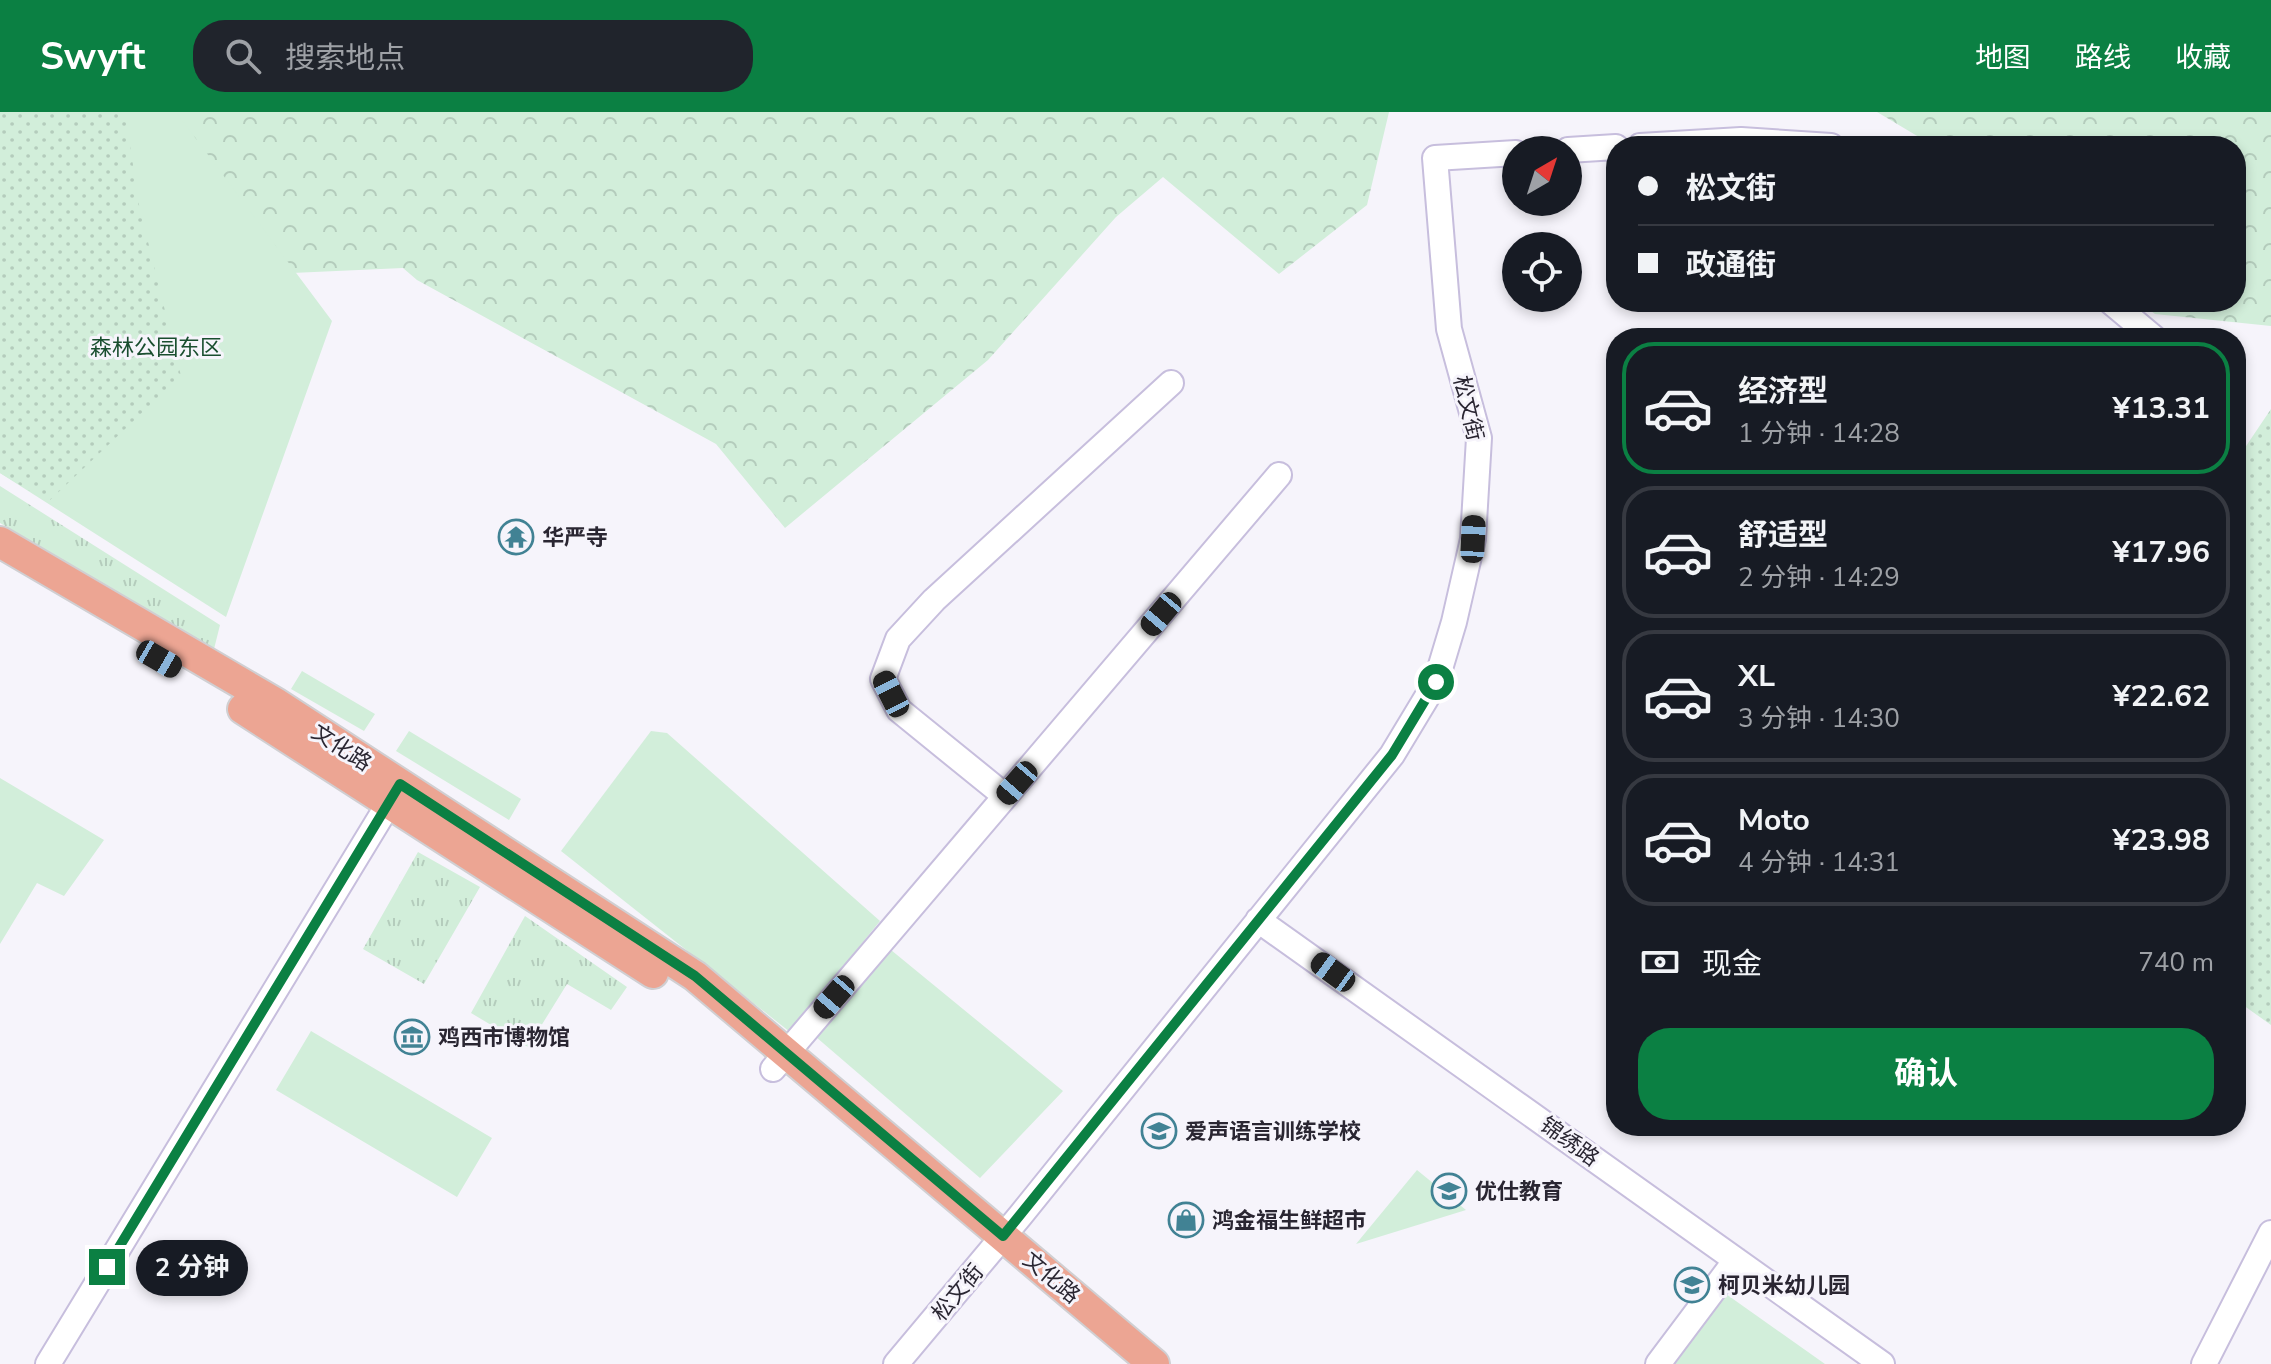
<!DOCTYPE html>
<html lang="zh">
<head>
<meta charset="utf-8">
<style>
	body { margin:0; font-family:"Nunito Sans","Noto Sans SC",sans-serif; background:#20242c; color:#f1f3f6; height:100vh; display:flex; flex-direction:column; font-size:30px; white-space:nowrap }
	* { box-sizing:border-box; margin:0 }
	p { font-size:26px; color:#9ea1a6 }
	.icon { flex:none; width:44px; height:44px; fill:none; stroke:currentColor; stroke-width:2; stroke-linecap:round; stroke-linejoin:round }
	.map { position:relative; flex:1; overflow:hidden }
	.drawer { position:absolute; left:1606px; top:216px; width:640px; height:808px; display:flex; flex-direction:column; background:#171b24; border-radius:32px; box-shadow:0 4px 12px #0003 }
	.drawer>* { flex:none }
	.top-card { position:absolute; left:1606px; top:24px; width:640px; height:176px; border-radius:32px; box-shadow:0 4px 12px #0003; display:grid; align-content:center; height:176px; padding:0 32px; background:#171b24 }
	.needle { width:52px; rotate:39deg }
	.controls { position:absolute; left:1502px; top:24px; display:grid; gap:16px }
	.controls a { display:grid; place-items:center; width:80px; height:80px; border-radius:50%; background:#171b24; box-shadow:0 4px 12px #0003; font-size:40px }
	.end { position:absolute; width:36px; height:36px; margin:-18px; border:10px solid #0b8043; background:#fff; box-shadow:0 0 0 4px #fff }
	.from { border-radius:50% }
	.bubble { position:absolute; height:56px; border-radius:28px; background:#171b24; box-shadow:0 4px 12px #0003; font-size:26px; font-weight:700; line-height:56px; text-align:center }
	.car { position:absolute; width:24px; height:48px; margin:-24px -12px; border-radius:10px; box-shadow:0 0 6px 2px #0007; background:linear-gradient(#222 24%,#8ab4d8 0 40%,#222 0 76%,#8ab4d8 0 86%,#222 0) }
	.top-card b { display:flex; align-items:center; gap:28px; height:76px; font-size:30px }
	.top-card b+b { border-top:2px solid #363941 }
	.top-card i { width:20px; height:20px; background:#f1f3f6 }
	ul { padding:14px 0 0; list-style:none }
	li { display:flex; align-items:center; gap:24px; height:132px; margin:0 16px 12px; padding:0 16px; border:4px solid #363941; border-radius:32px }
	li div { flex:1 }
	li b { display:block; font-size:30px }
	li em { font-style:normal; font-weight:700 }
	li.active { border-color:#0b8043 }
	li>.icon { width:72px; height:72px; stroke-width:1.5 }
	.pay { display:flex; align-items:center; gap:20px; height:88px; padding:0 32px; font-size:30px }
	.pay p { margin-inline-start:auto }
	.primary-button { display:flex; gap:16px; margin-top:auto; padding:16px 32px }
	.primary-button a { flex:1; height:92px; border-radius:32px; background:#0b8043; color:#fff; font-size:32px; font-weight:700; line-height:92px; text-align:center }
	header { display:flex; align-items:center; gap:48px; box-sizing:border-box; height:112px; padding:0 40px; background:#0b8043; color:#fff }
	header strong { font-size:38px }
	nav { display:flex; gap:44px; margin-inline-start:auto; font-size:28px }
	.search { width:560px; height:72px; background:#20242c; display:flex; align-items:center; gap:20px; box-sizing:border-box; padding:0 28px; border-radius:32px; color:#9ea1a6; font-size:30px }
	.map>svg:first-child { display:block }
	.grass { fill:url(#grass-tufts) }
	.forest { fill:url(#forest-crowns) }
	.park { fill:#d2eeda }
	.garden { fill:url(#garden-dots) }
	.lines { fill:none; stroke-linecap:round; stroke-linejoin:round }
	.minor-casing { stroke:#c7bedd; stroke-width:28 }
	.major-casing { stroke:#d0cfd2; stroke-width:34 }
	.minor { stroke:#fff; stroke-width:24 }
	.major { stroke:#eca593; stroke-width:30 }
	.route { stroke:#0b8043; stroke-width:10 }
	.labels { text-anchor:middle; stroke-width:6; stroke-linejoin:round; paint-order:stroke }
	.park-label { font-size:22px; fill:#194e2f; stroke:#f6f4fb }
	.street-label { font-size:22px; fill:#2a2632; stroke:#f6f4fb }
	.poi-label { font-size:22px; font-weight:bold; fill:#2a2632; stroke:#f6f4fb; text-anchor:start }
</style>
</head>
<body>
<header>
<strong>Swyft</strong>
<div class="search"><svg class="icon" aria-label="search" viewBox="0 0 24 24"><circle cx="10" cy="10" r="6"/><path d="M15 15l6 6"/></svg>搜索地点</div>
<nav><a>地图</a><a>路线</a><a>收藏</a></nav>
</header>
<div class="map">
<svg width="2271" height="1252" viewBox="0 0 2271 1252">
	<defs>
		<pattern id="grass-tufts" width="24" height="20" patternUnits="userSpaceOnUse" patternTransform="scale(2)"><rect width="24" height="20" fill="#d2eeda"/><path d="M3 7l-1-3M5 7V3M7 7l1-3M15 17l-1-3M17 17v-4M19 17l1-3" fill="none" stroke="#b4ccbc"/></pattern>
		<pattern id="forest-crowns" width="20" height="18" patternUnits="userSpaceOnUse" patternTransform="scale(2)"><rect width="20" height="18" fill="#d2eeda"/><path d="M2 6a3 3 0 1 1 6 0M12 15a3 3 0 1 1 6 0" fill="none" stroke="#b4ccbc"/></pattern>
		<pattern id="garden-dots" width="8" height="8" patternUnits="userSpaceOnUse" patternTransform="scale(2)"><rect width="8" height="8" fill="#d2eeda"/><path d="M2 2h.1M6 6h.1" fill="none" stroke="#b4ccbc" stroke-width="1.8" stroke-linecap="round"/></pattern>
	</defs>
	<rect width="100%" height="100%" fill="#f6f4fb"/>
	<!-- grass -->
	<path class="grass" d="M 0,374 L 220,513 L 214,537 L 0,411 Z
		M 418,740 L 480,775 L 424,872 L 363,837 Z
		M 525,804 L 627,875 L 611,898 L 567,872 L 528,935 L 471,901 Z"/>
	<!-- forest -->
	<path class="forest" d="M 164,0 L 1389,0 L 1367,93 L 1279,162 L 1163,65 L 1116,105 L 988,248 L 785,416 L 716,332 L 417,168 L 403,156 L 292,161 Z
		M 1877,0 L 2271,0 L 2271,214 L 2155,202 L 2139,190 L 2236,190 L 2236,34 L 1934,34 Z"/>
	<!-- park -->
	<path class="park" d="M 0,0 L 176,0 L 332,209 L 226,505 L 0,361 Z
		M 302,559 L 375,602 L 364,619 L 291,577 Z
		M 409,619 L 521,687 L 509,708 L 396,639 Z
		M 651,619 L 667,621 L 880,809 L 790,920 L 561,739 Z
		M 0,666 L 104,728 L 64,784 L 37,771 L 0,832 Z
		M 891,838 L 1063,979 L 980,1066 L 816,925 Z
		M 311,919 L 492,1026 L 457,1085 L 276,978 Z
		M 1417,1058 L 1466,1098 L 1356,1132 Z
		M 1726,1182 L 1825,1252 L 1674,1252 Z"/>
	<!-- garden -->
	<path class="garden" d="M 0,0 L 125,0 L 139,93 L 181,264 L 48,390 L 0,361 Z
		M 2271,297 L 2271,913 L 2236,888 L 2236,349 Z"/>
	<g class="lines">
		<!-- minor casing -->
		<g class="minor-casing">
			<path id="minor" d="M 1640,34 L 1741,28 L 1831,34
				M 1568,38 L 1616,35
				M 2111,190 L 2154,226
				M 1005,684 L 899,598 L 883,567 L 898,527 L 934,488 L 1171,271
				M 1258,808 L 1882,1252
				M 773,957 L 1279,363
				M 48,1252 L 397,678
				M 896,1252 L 1020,1104 L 1392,643 L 1436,570 L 1454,510 L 1473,427 L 1479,326 L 1449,217 L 1435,46 L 1516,41
				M 1658,1252 L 1736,1148
				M 2204,1252 L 2271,1121"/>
		</g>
		<!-- major casing -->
		<g class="major-casing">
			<path id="major" d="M 0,430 L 277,592 L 695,864 L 1154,1252
				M 243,597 L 653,861"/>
		</g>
		<!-- minor -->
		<use href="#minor" class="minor"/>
		<!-- major -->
		<use href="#major" class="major"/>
	</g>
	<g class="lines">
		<!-- route -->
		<path class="route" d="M 107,1155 L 400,672 L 695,864 L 1003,1124 L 1392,643 L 1436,570"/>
	</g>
	<!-- icons -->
	<defs>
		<g id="temple-ring" transform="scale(1.8)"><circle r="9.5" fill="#f6f4fb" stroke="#418294" stroke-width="1.5"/><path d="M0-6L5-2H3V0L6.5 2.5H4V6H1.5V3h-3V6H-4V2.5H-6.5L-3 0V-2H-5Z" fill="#418294"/></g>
		<g id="museum-ring" transform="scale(1.8)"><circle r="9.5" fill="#f6f4fb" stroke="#418294" stroke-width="1.5"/><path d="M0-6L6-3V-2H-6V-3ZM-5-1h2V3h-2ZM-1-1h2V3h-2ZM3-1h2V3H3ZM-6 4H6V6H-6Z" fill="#418294"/></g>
		<g id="school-ring" transform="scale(1.8)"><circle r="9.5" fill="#f6f4fb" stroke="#418294" stroke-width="1.5"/><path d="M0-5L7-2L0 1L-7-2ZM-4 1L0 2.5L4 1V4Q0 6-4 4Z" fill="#418294"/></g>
		<g id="shop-ring" transform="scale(1.8)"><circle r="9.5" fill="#f6f4fb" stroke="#418294" stroke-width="1.5"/><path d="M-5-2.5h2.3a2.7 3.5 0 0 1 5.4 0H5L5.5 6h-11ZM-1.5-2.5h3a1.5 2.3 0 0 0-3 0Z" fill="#418294"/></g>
	</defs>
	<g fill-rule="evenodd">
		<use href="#temple-ring" x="516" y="425"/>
		<use href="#museum-ring" x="412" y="925"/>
		<use href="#school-ring" x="1159" y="1019"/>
		<use href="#school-ring" x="1449" y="1079"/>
		<use href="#shop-ring" x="1186" y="1108"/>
		<use href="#school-ring" x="1692" y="1173"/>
	</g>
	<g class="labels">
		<!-- park labels -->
		<g class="park-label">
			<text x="156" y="243">森林公园东区</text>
		</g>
		<!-- street labels -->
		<g class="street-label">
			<text transform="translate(1469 296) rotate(77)" y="8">松文街</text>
			<text transform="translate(342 635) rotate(33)" y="8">文化路</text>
			<text transform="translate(1570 1029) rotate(36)" y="8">锦绣路</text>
			<text transform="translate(1052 1165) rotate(40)" y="8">文化路</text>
			<text transform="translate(957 1180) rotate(-50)" y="8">松文街</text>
		</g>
		<!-- poi labels -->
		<g class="poi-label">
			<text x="542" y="433">华严寺</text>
			<text x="438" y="933">鸡西市博物馆</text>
			<text x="1185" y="1027">爱声语言训练学校</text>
			<text x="1475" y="1087">优仕教育</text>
			<text x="1212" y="1116">鸿金福生鲜超市</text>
			<text x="1718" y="1181">柯贝米幼儿园</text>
		</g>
	</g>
</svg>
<div class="controls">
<a><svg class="needle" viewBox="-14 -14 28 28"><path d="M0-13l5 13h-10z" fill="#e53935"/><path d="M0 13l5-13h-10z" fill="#9ea1a6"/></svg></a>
<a><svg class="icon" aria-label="locate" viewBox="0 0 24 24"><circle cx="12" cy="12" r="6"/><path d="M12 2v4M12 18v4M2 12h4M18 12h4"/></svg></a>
</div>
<i class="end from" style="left:1436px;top:570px"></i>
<i class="end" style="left:107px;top:1155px"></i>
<div class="bubble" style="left:136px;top:1128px;width:112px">2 分钟</div>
<i class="car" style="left:1473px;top:427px;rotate:3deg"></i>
<i class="car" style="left:1161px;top:502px;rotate:220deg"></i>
<i class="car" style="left:159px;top:547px;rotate:120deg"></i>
<i class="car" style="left:891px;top:582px;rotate:333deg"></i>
<i class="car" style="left:1017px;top:671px;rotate:221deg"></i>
<i class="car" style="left:1333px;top:860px;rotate:306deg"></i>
<i class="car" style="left:834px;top:885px;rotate:221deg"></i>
<div class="top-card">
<b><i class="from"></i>松文街</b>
<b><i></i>政通街</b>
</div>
<section class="drawer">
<ul>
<li class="active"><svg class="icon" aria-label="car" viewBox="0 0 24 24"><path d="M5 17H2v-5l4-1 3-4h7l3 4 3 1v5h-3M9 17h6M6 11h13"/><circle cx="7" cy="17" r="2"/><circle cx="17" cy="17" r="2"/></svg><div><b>经济型</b><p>1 分钟 · 14:28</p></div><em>¥13.31</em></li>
<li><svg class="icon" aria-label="car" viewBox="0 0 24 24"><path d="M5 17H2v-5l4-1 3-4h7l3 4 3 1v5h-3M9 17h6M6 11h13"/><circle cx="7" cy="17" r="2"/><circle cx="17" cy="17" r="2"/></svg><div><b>舒适型</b><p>2 分钟 · 14:29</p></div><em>¥17.96</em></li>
<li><svg class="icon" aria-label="car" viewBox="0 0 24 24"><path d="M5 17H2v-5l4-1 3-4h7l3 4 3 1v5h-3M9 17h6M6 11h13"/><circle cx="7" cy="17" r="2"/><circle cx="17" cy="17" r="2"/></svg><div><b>XL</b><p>3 分钟 · 14:30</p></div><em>¥22.62</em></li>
<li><svg class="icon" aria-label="car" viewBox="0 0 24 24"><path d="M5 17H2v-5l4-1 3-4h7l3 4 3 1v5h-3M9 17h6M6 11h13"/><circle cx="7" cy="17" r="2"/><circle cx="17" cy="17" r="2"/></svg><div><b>Moto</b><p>4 分钟 · 14:31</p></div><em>¥23.98</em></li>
</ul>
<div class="pay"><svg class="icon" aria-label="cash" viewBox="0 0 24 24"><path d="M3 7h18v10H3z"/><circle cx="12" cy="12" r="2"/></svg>现金<p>740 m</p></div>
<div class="primary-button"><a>确认</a></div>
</section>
</div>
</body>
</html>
